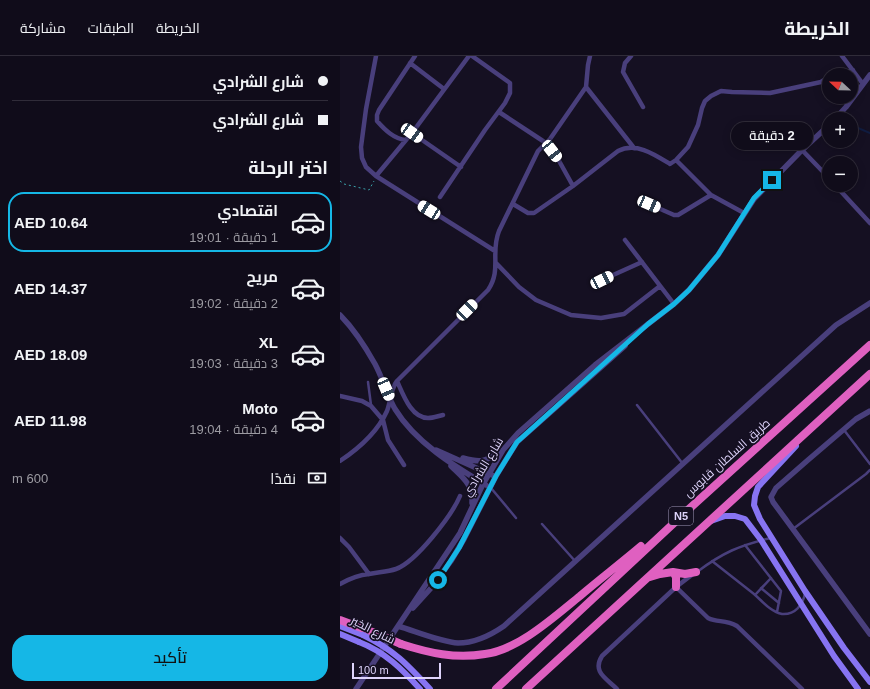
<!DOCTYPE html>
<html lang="ar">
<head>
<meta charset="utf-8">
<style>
	body { margin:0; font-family:Helvetica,Cairo,sans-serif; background:#191523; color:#f1f3f6; direction:rtl; height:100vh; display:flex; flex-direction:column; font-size:15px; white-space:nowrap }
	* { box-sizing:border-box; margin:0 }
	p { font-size:13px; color:#9c9ba2 }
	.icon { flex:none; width:22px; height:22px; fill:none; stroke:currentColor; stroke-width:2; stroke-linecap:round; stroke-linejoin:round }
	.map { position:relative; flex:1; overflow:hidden; direction:ltr }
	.details { display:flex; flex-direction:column; background:#100c1a; width:340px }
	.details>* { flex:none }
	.guide { display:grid; align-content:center; height:88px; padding:0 12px; background:#100c1a }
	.needle { width:26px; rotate:292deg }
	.fabs { position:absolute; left:482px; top:12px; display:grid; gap:8px }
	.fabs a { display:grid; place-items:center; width:36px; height:36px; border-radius:50%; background:#100c1a; box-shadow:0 2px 10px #0003,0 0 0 1px #302c39; font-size:20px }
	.scale { position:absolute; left:12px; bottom:10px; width:89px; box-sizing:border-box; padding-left:4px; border:2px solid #ded4fb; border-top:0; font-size:11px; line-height:14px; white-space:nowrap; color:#ded4fb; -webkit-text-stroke:3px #151022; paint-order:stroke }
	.end { position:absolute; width:18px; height:18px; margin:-9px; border:5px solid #15b7e6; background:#111; box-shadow:0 0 0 2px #111 }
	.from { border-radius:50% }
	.bubble { position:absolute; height:28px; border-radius:14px; background:#100c1a; box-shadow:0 2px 10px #0003,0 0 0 1px #302c39; font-size:13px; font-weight:600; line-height:28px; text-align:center; direction:rtl }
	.car { position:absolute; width:12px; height:24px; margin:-12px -6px; border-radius:5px; box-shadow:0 0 3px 1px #0007; background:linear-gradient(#fff 24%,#345 0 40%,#fff 0 76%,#345 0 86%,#fff 0) }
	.guide b { display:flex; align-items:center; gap:14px; height:38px; font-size:15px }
	.guide b+b { border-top:1px solid #302c39 }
	.guide i { width:10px; height:10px; background:#f1f3f6 }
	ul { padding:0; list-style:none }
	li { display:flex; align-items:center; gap:12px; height:60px; margin:0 8px 6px; padding:0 4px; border:2px solid transparent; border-radius:16px }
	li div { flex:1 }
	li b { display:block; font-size:15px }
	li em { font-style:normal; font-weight:600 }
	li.on { border-color:#15b7e6 }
	li>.icon { width:36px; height:36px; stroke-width:1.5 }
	h2 { padding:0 12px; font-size:18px; line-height:48px }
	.pay { display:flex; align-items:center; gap:10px; height:44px; padding:0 12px; font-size:15px }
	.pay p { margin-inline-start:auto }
	.button { display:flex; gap:8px; margin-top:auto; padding:8px 12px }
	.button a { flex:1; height:46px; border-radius:16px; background:#15b7e6; color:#111; font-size:16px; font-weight:600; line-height:46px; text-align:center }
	header { display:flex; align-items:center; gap:24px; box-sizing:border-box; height:56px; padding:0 20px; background:#100c1a; border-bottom:1px solid #302c39 }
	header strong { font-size:19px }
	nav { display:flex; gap:22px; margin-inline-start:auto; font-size:14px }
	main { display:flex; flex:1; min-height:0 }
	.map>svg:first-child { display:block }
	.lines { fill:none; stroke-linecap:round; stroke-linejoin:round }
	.stream { stroke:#101c40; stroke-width:2 }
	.path { stroke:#3aa2aa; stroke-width:1; stroke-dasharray:2 3; stroke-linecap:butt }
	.service { stroke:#493f7c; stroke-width:2.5 }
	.minor { stroke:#493f7c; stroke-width:4.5 }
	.tertiary { stroke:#493f7c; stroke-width:5.5 }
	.secondary { stroke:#8774f2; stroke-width:6 }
	.trunk { stroke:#df60c0; stroke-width:8 }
	.secondary-bridge { stroke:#8774f2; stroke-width:6 }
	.trunk-bridge { stroke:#df60c0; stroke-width:8 }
	.route { stroke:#15b7e6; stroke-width:5 }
	.labels { text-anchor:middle; stroke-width:3.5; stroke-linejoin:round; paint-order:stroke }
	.shield { fill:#151022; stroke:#a299ba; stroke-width:1 }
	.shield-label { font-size:11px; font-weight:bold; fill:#ded4fb }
	.street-label { font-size:12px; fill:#ded4fb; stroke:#151022 }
</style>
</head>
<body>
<header>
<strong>الخريطة</strong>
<nav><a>الخريطة</a><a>الطبقات</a><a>مشاركة</a></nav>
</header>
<main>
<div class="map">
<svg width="530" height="633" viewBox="0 0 530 633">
	<rect width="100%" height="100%" fill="#151022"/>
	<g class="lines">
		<!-- stream -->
		<path class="stream" d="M 511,69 L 530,77"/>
		<!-- path -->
		<path class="path" d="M 0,125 L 4,128 L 29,134 L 34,125"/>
		<!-- service -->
		<path class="service" d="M 28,326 L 31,349
			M 297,349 L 343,408
			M 504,374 L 530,408
			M 151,432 L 176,462
			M 202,468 L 235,505
			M 453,473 L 526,418 L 530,414
			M 405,489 L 441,535 L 437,556
			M 372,505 C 386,516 400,527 414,538 C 422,545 431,556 442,558 C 455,559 463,549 465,537
			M 357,516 C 382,497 400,489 431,482
			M 421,532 L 439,547
			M 415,539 L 431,522"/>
		<!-- minor -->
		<path class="minor" d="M 36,0 L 26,53 L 21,91 L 22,102 L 26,111 L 36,120 L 155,195
			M 75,0 L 39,54 L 37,59 L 37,65 C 45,74 54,83 66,84 L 72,77 L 129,0
			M 291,0 L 285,7 L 283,16 L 303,51
			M 502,0 L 523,28
			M 70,7 L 104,33
			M 495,19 L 513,14
			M 246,31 L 294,92
			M 159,56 L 206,87 L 218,103 L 233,130
			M 72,77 L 121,111
			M 462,94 L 489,122
			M 336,104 L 371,139 L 404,157
			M 36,120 L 66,84
			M 495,129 L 530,167
			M 100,141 L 145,74 L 165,47 L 170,37 L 170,27 L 132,0
			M 173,148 L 188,157 L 194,157 L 233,130 L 278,95 C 296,86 314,98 330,108 L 336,104 L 348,91 L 358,69 L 362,52 L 365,45 L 371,40 L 381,35 L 392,36 L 430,37 L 481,26 L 489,21
			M 302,148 L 309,148 L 334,159 L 338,159 L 371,139
			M 285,184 L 334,248
			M 156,207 L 179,231 L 196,244 L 231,259 L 261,262 L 284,258 L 320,230
			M 262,224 L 302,206
			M 57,325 C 63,338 71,362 88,362 C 93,362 98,360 103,359
			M 0,340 L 22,345 L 31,350 L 43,364 L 48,384 L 64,409
			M 0,405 C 18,393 38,375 47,355 C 51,345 50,334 57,325 L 148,234 C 162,213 150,197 159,175 L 198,95 L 210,83 L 246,31 L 248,9 L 250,0
			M 0,482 L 9,491 L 29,518
			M 0,528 C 9,523 18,519 29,518 C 38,516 47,516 56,513 C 76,506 112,459 120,440
			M 336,531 L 368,562 C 378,567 385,563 397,570 L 462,633
			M 277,633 C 266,622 252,616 262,600 L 336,531 L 353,518"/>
		<!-- tertiary -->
		<path class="tertiary" d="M 495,63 L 506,51 L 530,19
			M 0,259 C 13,272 26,292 35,308 C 43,323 47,339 55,353 C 75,386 114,410 146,429
			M 530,355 L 516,363 L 468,404 L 436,432 L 431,441 L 433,446 L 530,578
			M 96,394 L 152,419
			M 123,402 C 141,407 145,406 161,395
			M 111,410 C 123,422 133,428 132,447
			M 73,552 L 92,531 L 111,505 L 124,483 L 156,420 L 177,386 L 285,290
			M 58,570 C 75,575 101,586 118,587 C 134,587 151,579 164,570 L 496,269 L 530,247
			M 16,633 L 120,477 L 143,428 L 163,394 L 178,377 L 255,309 L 334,248 L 349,234 L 378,199 L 414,143 L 460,96 L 489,69"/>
		<!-- secondary -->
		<path class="secondary" d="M 456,390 L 418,431 L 415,440 L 414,449 L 420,463 L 465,535 L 504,592 L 530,626
			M 371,465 L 385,460 L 395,460 L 405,463 L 421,484 L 494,600 L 518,633
			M 0,570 L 23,579
			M 0,578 L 19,586"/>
		<!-- trunk -->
		<path class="trunk" d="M 333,516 L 345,518 L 356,516
			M 310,521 L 320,518 L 333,516 L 336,521 L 336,531
			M 0,564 L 35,577
			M 61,588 C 89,597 115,603 145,598 C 178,594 214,561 240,540 C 260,523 281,507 301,490
			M 156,633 L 349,453 L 530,289
			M 186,633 L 530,318"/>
		<!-- secondary-bridge -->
		<path class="secondary-bridge" d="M 23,579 C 54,594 67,608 90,633
			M 19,586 C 45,596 62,613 80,633"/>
		<!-- trunk-bridge -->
		<path class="trunk-bridge" d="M 35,577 L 61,588"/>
	</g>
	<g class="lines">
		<!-- route -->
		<path class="route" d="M 98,524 L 119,492 L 156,420 L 177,386 L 308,268 L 334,248 L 349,234 L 378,199 L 414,142 L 432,124"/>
	</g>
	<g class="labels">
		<!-- shield labels -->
		<rect class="shield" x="329" y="451" width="24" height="18" rx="3"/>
		<g class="shield-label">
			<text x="341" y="464">N5</text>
		</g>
		<!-- street labels -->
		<g class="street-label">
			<text transform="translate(387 402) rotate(-42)" y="4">طريق السلطان قابوس</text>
			<text transform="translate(143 411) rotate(-59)" y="4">شارع الشرادي</text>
			<text transform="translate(33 574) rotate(27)" y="4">شارع الخير</text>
		</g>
	</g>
</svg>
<div class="fabs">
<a><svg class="needle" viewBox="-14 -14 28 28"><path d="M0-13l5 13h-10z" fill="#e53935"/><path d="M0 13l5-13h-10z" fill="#9c9ba2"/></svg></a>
<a>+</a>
<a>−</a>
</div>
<div class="scale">100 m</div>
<i class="end from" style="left:98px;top:524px"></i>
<i class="end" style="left:432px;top:124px"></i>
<div class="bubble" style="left:391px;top:66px;width:82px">2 دقيقة</div>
<i class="car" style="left:72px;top:77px;rotate:125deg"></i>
<i class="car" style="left:212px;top:95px;rotate:142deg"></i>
<i class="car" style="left:309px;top:148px;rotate:113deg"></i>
<i class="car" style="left:89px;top:154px;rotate:302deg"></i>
<i class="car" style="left:262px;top:224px;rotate:64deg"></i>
<i class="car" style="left:127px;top:254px;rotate:45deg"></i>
<i class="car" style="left:46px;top:333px;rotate:157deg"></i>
</div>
<section class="details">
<div class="guide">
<b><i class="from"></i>شارع الشرادي</b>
<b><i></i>شارع الشرادي</b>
</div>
<h2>اختر الرحلة</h2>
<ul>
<li class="on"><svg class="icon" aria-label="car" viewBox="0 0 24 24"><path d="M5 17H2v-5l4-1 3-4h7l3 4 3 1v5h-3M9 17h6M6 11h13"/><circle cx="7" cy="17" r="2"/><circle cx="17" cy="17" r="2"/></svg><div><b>اقتصادي</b><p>1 دقيقة · 19:01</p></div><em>AED 10.64</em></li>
<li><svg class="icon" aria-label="car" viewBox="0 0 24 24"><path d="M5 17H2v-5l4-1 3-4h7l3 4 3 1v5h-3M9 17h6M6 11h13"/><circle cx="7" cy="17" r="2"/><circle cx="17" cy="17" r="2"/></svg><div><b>مريح</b><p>2 دقيقة · 19:02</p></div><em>AED 14.37</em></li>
<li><svg class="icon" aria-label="car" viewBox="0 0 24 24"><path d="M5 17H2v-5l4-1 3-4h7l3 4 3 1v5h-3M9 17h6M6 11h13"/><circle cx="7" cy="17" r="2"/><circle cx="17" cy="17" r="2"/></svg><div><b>XL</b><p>3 دقيقة · 19:03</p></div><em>AED 18.09</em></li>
<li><svg class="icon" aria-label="car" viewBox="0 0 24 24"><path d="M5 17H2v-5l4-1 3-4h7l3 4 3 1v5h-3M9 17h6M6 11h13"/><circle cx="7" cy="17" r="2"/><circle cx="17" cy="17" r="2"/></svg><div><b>Moto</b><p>4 دقيقة · 19:04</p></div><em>AED 11.98</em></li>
</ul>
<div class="pay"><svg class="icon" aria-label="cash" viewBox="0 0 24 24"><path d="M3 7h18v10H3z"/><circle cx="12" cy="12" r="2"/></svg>نقدًا<p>600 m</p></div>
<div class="button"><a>تأكيد</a></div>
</section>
</main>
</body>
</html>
